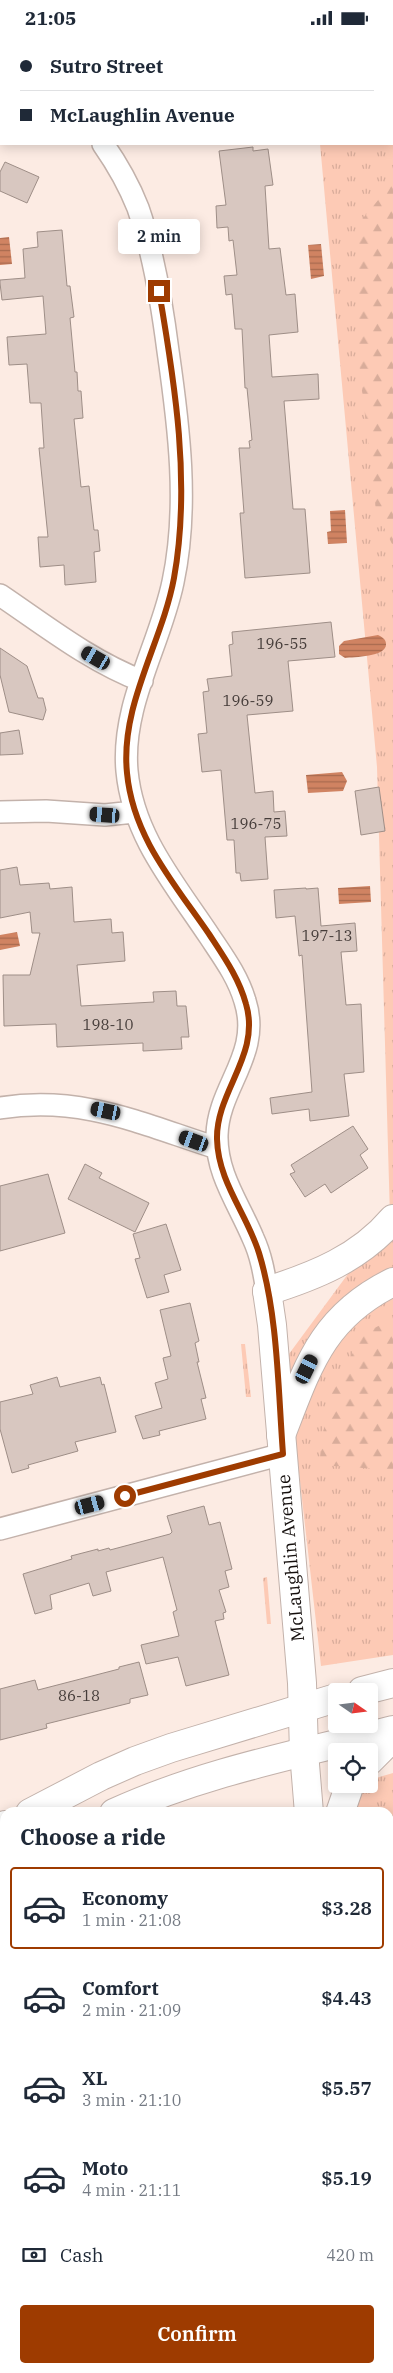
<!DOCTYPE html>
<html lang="en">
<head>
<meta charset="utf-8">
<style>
	body { margin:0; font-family:"IBM Plex Serif",serif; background:#f6f6f7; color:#1f2937; height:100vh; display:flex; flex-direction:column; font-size:19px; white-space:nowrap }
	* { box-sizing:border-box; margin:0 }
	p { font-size:16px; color:#747a83 }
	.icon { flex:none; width:28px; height:28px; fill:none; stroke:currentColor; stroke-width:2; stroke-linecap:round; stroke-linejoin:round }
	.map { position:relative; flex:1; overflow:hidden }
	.sheet { position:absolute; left:0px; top:1772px; width:394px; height:566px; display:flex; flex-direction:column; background:#fff; border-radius:15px 15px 0 0; box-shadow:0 2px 12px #0003 }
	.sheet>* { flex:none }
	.guide { position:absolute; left:0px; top:0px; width:394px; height:110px; box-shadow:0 2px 12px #0003; display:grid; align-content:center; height:110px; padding:0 20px; background:#fff }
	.needle { width:32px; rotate:104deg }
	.fabs { position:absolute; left:328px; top:1648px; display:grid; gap:10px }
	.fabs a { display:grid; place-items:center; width:50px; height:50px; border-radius:5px; background:#fff; box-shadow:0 2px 12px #0003; font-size:25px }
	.end { position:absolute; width:22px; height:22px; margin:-11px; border:6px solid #9e3b00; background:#fff; box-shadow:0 0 0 2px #fff }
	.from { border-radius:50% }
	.bubble { position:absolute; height:35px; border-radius:5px; background:#fff; box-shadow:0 2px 12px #0003; font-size:16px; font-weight:600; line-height:35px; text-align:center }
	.car { position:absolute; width:15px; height:30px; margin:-15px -8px; border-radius:6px; box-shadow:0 0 4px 1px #0007; background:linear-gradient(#222 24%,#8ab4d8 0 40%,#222 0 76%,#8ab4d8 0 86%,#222 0) }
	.guide b { display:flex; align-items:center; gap:18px; height:48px; font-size:19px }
	.guide b+b { border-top:1px solid #e0e1e3 }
	.guide i { width:12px; height:12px; background:#1f2937 }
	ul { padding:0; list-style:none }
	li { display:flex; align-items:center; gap:15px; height:82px; margin:0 10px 8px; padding:0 10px; border:2px solid transparent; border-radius:5px }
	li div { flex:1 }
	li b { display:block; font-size:19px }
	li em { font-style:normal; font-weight:600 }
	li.selected { border-color:#9e3b00 }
	li>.icon { width:45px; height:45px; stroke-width:1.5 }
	h2 { padding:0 20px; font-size:22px; line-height:60px }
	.pay { display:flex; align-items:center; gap:12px; height:55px; padding:0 20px; font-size:19px }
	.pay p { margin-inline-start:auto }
	.action { display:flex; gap:10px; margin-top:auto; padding:10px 20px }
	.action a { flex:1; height:58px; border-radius:5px; background:#9e3b00; color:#fff; font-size:20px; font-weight:600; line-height:58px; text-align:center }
	.status { display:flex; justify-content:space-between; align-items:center; height:35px; padding:0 25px; background:#fff; direction:ltr }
	.status svg { height:14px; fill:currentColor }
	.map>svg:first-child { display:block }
	.grass { fill:url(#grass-tufts) }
	.forest { fill:url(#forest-firs) }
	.water { fill:url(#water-rules) }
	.building { fill:#d8c7c0; stroke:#9e8e87 }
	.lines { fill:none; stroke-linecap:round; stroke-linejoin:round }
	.street-casing { stroke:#c3b2ab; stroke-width:24 }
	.secondary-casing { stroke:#c3b2ab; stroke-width:30 }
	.primary-casing { stroke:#c3b2ab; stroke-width:30 }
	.highway-casing { stroke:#c3b2ab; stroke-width:30 }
	.street { stroke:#fff; stroke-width:21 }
	.secondary { stroke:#fff; stroke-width:28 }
	.primary { stroke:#fff; stroke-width:28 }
	.highway { stroke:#fff; stroke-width:28 }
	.route { stroke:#9e3b00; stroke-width:6 }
	.labels { text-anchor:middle; stroke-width:4; stroke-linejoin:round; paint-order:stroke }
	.number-label { font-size:15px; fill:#453c39 }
	.street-label { font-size:18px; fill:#140e0c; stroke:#fff }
</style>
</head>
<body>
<div class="status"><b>21:05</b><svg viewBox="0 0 49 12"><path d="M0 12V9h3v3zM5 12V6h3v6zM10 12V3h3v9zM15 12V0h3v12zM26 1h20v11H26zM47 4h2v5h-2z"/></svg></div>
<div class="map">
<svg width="393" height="2338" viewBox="0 0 393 2338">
	<defs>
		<pattern id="grass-tufts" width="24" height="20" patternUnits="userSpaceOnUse" patternTransform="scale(1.25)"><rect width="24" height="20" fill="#fdcab5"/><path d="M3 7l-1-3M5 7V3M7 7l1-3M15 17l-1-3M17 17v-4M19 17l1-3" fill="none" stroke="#d8ac9a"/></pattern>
		<pattern id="forest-firs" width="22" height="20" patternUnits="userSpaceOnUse" patternTransform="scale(1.25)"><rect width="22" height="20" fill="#fdcab5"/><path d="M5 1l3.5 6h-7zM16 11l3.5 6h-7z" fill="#d8ac9a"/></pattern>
		<pattern id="water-rules" width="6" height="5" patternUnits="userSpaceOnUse" patternTransform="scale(1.25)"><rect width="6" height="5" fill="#d08362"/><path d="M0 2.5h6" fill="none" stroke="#a86a4f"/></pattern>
	</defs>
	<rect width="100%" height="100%" fill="#fcebe3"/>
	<!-- grass -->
	<path class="grass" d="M 310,0 L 393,0 L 393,1620 L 321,1631 L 286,1323 L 390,1182 L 377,732 L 320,109 L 392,109 L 392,1 Z
		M 241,1309 L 245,1309 L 251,1362 L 246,1362 Z
		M 267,1542 L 271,1589 L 267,1589 L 263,1543 Z
		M 393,1738 L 393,2338 L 260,2338 L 261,2334 L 389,2334 L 389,1778 L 354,1777 L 356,1749 L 369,1749 L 369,1745 Z"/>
	<!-- forest -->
	<path class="forest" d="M 393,138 L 393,511 L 376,476 L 359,328 L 359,188 L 379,164 Z
		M 393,1284 L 393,1435 L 319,1430 L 330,1354 L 366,1297 Z
		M 393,1974 L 393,2168 L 389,2185 L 389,1981 Z"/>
	<!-- water -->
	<path class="water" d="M 9,202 L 12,229 L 0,230 L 0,203 Z
		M 321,209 L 324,241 L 311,244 L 308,210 Z
		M 345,475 L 347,508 L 328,509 L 327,497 L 331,496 L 330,476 Z
		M 378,600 C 382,602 386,604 386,609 C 387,622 354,622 345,623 L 339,619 L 339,611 L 344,606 Z
		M 342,737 L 347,746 L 343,756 L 308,758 L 306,740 Z
		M 370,851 L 371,867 L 339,869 L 338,853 Z
		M 17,897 L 20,911 L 0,915 L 0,900 Z"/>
	<!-- building -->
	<path class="building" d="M 253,112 L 253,116 L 268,114 L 273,150 L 265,151 L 269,214 L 280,213 L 286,260 L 295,259 L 298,297 L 269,300 L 272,342 L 318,339 L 319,364 L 284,366 L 293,474 L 305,474 L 310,538 L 245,543 L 240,478 L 244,478 L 239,413 L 250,413 L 249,406 L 252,405 L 247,353 L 245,353 L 242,294 L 235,294 L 232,259 L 226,260 L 224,241 L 237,240 L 233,205 L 229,206 L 228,192 L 217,193 L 216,171 L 226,170 L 219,116 Z
		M 5,127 L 39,142 L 27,168 L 0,156 L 0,137 Z
		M 62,195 L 67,251 L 70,251 L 74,282 L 70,283 L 75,337 L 77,337 L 78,356 L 81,356 L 83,383 L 74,384 L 81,452 L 89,451 L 94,495 L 98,495 L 100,516 L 94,517 L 96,547 L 65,550 L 64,530 L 40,532 L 38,502 L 48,502 L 39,413 L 44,413 L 41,368 L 30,368 L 27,329 L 9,330 L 7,302 L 46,299 L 43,261 L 2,265 L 0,248 L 0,245 L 25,243 L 23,214 L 38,212 L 37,197 Z
		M 331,587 L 335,622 L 288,626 L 293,676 L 247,680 L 255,758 L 273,756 L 274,777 L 285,776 L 287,801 L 265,802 L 268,844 L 241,846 L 240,838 L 236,838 L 234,805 L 227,805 L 221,735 L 202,737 L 198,699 L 207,698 L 203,657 L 209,656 L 207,644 L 232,641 L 229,610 L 233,609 L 232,597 Z
		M 0,613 L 27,631 L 38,663 L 43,663 L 46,675 L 43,685 L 9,677 L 0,640 Z
		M 19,695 L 23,719 L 0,720 L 0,698 Z
		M 379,752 L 385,796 L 361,800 L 355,756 Z
		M 17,832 L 20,850 L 49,848 L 50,854 L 72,852 L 74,887 L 111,884 L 112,898 L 123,897 L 125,926 L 77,930 L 81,971 L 154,967 L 153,957 L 176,956 L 177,971 L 186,971 L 189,1002 L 181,1002 L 182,1014 L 143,1016 L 143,1008 L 57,1012 L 56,989 L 4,991 L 3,940 L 30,940 L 40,898 L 32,898 L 30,877 L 0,883 L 0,835 Z
		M 306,853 L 306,854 L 318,853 L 321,891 L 355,888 L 357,916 L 341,917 L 346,970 L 361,969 L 364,1037 L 344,1039 L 349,1081 L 310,1086 L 309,1074 L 272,1079 L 270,1063 L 312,1057 L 302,920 L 299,921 L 295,881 L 276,883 L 274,855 Z
		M 353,1091 L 368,1114 L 360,1120 L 368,1133 L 331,1158 L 325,1149 L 305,1162 L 290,1139 L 295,1137 L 291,1130 Z
		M 85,1129 L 102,1138 L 99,1143 L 149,1168 L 135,1197 L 68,1164 Z
		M 48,1139 L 65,1198 L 0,1216 L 0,1151 Z
		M 166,1189 L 181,1235 L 164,1240 L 169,1257 L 147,1263 L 135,1224 L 140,1223 L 133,1199 Z
		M 190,1268 L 199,1306 L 195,1308 L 199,1327 L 197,1327 L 206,1363 L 201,1364 L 206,1384 L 159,1396 L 160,1400 L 143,1404 L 135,1381 L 162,1373 L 155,1348 L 168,1344 L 163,1323 L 171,1321 L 160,1275 Z
		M 57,1342 L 60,1352 L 100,1342 L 102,1350 L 104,1349 L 116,1397 L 75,1407 L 78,1416 L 28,1430 L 29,1433 L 12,1438 L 0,1394 L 0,1367 L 33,1359 L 30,1350 Z
		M 204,1471 L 209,1490 L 220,1487 L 232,1534 L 225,1536 L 229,1552 L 219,1555 L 226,1577 L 223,1578 L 224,1584 L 215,1586 L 229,1640 L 186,1651 L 178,1622 L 146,1629 L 141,1610 L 179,1601 L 173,1577 L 177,1575 L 163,1522 L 106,1537 L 111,1556 L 93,1561 L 89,1548 L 50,1560 L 52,1574 L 35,1579 L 23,1539 L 72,1524 L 71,1521 L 98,1514 L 98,1516 L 109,1513 L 110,1515 L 170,1499 L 172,1497 L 167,1481 Z
		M 139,1627 L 148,1660 L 130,1664 L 130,1668 L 46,1689 L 47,1693 L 0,1705 L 0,1654 L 35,1645 L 38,1655 L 119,1634 L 119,1632 Z"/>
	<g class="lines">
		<!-- street casing -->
		<g class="street-casing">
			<path id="street" d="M 13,0 L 14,1
				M 0,45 L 1,42
				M 103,109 C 117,129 129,150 138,173 C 154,219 162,269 168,316 C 179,392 189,472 173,547 C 160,610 121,670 127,736 C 133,801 175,849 210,902 C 224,923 238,942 245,966 C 262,1019 218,1052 217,1100 C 216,1139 239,1169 253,1203 C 261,1220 264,1238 267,1256
				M 0,560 C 46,591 90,626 142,646
				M 0,777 L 46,776 L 105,780 L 134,777
				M 0,1073 C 83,1060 141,1089 217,1113
				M 0,1494 L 283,1419
				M 0,1918 L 5,1928
				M 233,2338 L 234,2334"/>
		</g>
		<!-- secondary casing -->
		<g class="secondary-casing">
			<path id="secondary" d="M 267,1256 L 272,1290 L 302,1648 L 304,1717 L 309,1778"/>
		</g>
		<!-- primary casing -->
		<g class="primary-casing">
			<path id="primary" d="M 362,1656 L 393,1648
				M 30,1778 L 101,1741 L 135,1726 L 171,1713 L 336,1663
				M 114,1778 C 204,1737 299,1719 393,1695
				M 0,1793 L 5,1790
				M 0,1834 L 5,1832"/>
		</g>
		<!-- highway casing -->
		<g class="highway-casing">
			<path id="highway" d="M 267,1256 C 315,1241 360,1223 393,1184
				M 281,1400 C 308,1331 322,1282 393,1247
				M 369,1726 L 393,1702
				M 340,1778 L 350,1749
				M 389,2264 L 393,2262
				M 297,2334 L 298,2338"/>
		</g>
		<!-- street -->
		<use href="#street" class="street"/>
		<!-- secondary -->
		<use href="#secondary" class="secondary"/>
		<!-- primary -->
		<use href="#primary" class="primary"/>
		<!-- highway -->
		<use href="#highway" class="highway"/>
	</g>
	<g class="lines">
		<!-- route -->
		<path class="route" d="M 125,1461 L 283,1419 C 278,1354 278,1280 259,1218 C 247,1179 218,1147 217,1104 C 216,1056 261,1020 246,969 C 239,943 224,922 209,899 C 174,848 133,802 127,738 C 120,670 162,608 174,543 C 191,449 175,349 159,256"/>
	</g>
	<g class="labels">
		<!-- number labels -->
		<g class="number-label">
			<text x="282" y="614">196-55</text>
			<text x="248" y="671">196-59</text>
			<text x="256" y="794">196-75</text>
			<text x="327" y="906">197-13</text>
			<text x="108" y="995">198-10</text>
			<text x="79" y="1666">86-18</text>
		</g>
		<!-- street labels -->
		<g class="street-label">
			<text transform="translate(291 1523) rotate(-95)" y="6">McLaughlin Avenue</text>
		</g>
	</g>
</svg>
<div class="fabs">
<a><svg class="needle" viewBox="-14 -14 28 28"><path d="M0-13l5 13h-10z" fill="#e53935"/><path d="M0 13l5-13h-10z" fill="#747a83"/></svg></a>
<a><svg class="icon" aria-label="locate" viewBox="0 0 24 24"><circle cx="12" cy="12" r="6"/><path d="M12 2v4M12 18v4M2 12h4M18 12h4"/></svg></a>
</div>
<i class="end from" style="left:125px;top:1461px"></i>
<i class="end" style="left:159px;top:256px"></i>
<div class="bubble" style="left:118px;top:184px;width:82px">2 min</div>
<i class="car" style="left:96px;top:623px;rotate:300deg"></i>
<i class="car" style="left:105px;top:780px;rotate:274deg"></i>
<i class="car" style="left:106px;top:1076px;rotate:282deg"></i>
<i class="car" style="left:194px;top:1106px;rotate:290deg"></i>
<i class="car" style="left:307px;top:1334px;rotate:26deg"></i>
<i class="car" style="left:90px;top:1470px;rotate:75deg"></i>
<div class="guide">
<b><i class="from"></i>Sutro Street</b>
<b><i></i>McLaughlin Avenue</b>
</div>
<section class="sheet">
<h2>Choose a ride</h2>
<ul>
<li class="selected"><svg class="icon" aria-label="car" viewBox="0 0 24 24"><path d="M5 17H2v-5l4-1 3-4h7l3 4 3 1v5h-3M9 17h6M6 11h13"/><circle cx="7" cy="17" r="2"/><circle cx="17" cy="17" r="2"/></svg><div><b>Economy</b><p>1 min · 21:08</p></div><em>$3.28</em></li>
<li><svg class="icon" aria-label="car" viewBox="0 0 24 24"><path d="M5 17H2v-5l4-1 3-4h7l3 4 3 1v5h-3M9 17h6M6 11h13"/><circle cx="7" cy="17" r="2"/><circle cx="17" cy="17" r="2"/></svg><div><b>Comfort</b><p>2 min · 21:09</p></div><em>$4.43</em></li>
<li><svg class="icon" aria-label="car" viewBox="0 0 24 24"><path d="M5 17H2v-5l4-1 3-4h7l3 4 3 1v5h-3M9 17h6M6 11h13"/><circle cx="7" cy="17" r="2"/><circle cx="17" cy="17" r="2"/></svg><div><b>XL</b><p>3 min · 21:10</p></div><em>$5.57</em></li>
<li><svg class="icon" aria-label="car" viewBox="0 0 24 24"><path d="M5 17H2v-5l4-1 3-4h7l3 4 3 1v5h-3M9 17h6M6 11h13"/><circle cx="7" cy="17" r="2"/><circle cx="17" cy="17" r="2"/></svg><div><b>Moto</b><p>4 min · 21:11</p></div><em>$5.19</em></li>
</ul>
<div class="pay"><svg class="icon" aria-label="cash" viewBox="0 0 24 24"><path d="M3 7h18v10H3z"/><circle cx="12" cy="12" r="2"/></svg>Cash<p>420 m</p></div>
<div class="action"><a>Confirm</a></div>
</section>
</div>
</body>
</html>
